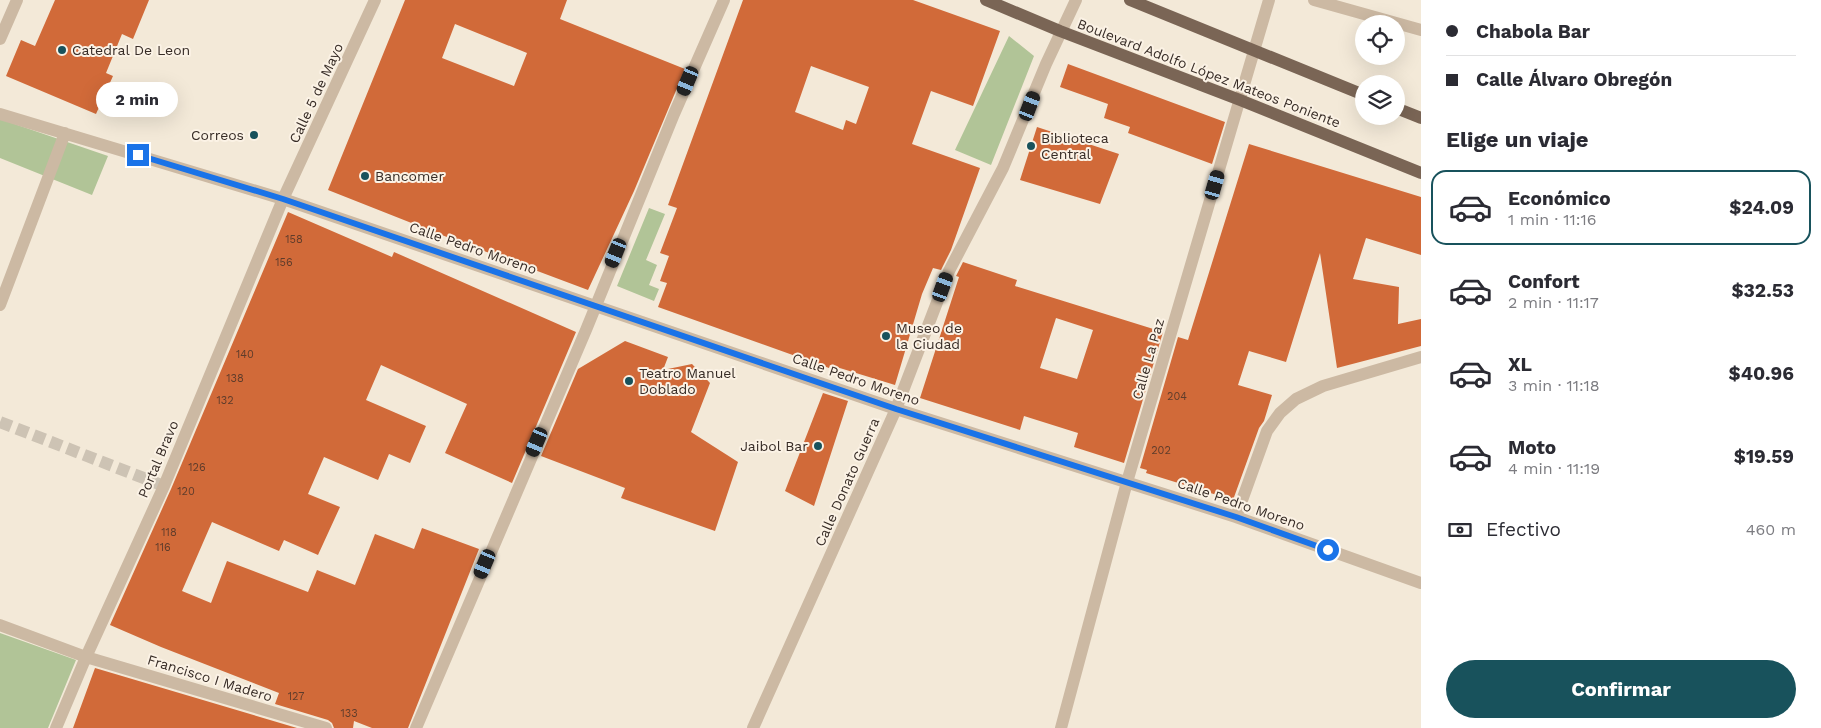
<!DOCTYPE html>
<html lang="es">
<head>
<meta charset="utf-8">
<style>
	body { margin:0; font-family:"Work Sans",sans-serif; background:#f7f7f7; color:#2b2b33; height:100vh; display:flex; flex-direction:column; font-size:19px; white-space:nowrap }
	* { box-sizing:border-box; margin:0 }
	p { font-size:16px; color:#7c7c81 }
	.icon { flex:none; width:28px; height:28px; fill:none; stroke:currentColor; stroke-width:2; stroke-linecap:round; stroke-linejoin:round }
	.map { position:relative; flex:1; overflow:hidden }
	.details { display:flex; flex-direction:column; background:#fff; width:400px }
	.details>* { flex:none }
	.banner { display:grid; align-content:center; height:110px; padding:0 25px; background:#fff }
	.controls { position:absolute; left:1355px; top:15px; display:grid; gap:10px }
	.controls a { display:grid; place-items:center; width:50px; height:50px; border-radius:50%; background:#fff; box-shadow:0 5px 20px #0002; font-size:25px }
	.end { position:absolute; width:22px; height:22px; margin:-11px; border:6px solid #1a73e8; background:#fff; box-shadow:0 0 0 2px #fff }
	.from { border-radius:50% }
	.bubble { position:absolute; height:35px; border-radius:18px; background:#fff; box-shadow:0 5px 20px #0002; font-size:16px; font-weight:700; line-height:35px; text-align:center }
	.car { position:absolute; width:15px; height:30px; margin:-15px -8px; border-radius:6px; box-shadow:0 0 4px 1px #0007; background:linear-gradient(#222 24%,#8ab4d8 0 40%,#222 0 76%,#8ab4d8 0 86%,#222 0) }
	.banner b { display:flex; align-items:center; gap:18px; height:48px; font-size:19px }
	.banner b+b { border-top:1px solid #e1e1e2 }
	.banner i { width:12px; height:12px; background:#2b2b33 }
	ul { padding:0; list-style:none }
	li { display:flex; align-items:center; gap:15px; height:75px; margin:0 10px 8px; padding:0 15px; border:2px solid transparent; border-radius:15px }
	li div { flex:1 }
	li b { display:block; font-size:19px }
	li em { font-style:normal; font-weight:700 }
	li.active { border-color:#18525c }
	li>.icon { width:45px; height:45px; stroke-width:1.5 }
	h2 { padding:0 25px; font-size:22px; line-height:60px }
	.pay { display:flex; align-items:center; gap:12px; height:55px; padding:0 25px; font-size:19px }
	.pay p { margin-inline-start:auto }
	.cta { display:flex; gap:10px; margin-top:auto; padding:10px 25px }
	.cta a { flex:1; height:58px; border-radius:30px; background:#18525c; color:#fff; font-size:20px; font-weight:700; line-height:58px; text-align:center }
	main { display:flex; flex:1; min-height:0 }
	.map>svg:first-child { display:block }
	.green { fill:#b1c497 }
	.building { fill:#d16a39; fill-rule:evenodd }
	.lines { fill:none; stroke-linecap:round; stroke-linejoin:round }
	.street-tunnel { stroke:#cdc3b4; stroke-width:12; stroke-dasharray:12 6; stroke-linecap:butt }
	.street { stroke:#ccb9a3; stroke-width:12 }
	.primary { stroke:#7a6555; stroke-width:12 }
	.route { stroke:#1a73e8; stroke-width:6 }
	.poi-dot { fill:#18525c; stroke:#fbf2e5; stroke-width:2 }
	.labels { text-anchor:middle; stroke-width:4; stroke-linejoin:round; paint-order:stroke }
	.number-label { font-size:11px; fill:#5e3c2b }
	.poi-label { font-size:14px; fill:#372c26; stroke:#fbf2e5; text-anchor:start }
	.street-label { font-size:14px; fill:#372c26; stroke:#fbf2e5 }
</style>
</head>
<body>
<main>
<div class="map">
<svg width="1421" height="728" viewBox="0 0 1421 728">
	<rect width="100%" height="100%" fill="#f3e9d8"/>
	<!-- green -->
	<path class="green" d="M 1009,36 L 1034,56 L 991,165 L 955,150 Z
		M 0,119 L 108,156 L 92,195 L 0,158 Z
		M 649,208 L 665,214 L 646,260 L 657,265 L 649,285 L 659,289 L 654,301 L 617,286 Z
		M 0,633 L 76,660 L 48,728 L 0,728 Z"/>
	<!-- building -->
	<path class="building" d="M 55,0 L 149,0 L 133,39 L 122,34 L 106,73 L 113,76 L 96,114 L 6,76 L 21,40 L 35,46 Z
		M 405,0 L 567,0 L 560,19 L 685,69 L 634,191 L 588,290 L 452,239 L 328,190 ZM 455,24 L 527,53 L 514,86 L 442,58 Z
		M 743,0 L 913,0 L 1000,31 L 973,106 L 931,91 L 912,144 L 980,168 L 951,250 L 941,270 L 933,268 L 922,294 L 895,385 L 830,365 L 829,368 L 658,307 L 667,283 L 660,281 L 669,256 L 660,253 L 677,208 L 668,205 ZM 811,66 L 869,87 L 856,124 L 846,120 L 843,130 L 795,112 Z
		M 1068,64 L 1225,122 L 1212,164 L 1128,133 L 1130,127 L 1104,118 L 1108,104 L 1060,87 Z
		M 1037,127 L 1119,154 L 1100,204 L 1020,180 Z
		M 1249,144 L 1421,197 L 1421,255 L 1366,238 L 1353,279 L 1399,287 L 1398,324 L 1421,319 L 1421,346 L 1337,368 L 1320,253 L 1286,362 L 1249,351 L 1238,385 L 1272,395 L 1264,421 L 1259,428 L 1233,500 L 1146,473 L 1147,470 L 1140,468 L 1178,337 L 1188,340 Z
		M 288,212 L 392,257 L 394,252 L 576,332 L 512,483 L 445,453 L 467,404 L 381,365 L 366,400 L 426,426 L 410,463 L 389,454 L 378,480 L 324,457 L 308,494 L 340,507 L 318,555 L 284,540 L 279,551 L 212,522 L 182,591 L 211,603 L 227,561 L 308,592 L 317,570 L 355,585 L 375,534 L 414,549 L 422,528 L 479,549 L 408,728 L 372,728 L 354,721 L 353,728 L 334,728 L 332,723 L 328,720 L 275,704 L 279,693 L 161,647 L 110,625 L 171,489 Z
		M 963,262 L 1017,280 L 1015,286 L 1163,332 L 1124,463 L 1074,447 L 1078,433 L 1024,416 L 1020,430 L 920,398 L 959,277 L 956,276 ZM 1056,318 L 1093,330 L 1077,379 L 1040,368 Z
		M 625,341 L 668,357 L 663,370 L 692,364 L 710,383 L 691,432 L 738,462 L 715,531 L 621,498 L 625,488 L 541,456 L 578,369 Z
		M 823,393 L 848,401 L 814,506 L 785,491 Z
		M 95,668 L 297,728 L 73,728 Z"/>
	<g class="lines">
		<!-- street-tunnel -->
		<path class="street-tunnel" d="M 0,422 L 164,486"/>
		<!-- street -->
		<path class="street" d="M 1314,0 L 1421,30
			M 0,39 L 17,0
			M 0,114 L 283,199 L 896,409 L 1236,517 L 1421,583
			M 0,305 L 65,133
			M 1236,517 L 1267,431 L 1280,413 L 1296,399 L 1323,386 L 1421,357
			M 0,625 L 86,657 L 326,728
			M 56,728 L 86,657 L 164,486 L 283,199 L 375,0
			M 416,728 L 586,330 L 674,114 L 724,0
			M 753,728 L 896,409 L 949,271 L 1003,168 L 1046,64 L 1076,0
			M 1061,728 L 1127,482 L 1269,0"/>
		<!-- primary -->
		<path class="primary" d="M 986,0 L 1060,31 L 1240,100 L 1421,173
			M 1130,0 L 1364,95
			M 1396,108 L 1421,118"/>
	</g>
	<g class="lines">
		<!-- route -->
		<path class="route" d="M 138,155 L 283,199 L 896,409 L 1236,517 L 1328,550"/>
	</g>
	<!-- markers -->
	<g class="poi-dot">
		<circle cx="62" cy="50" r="5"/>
		<circle cx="254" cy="135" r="5"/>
		<circle cx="1031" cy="146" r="5"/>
		<circle cx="365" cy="176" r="5"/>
		<circle cx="886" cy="336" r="5"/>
		<circle cx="629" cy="381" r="5"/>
		<circle cx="818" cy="446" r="5"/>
	</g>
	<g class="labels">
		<!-- number labels -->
		<g class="number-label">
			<text x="294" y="243">158</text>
			<text x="284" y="266">156</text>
			<text x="245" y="358">140</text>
			<text x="235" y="382">138</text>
			<text x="1177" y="400">204</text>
			<text x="225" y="404">132</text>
			<text x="1161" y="454">202</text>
			<text x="197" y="471">126</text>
			<text x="186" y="495">120</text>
			<text x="169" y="536">118</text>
			<text x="163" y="551">116</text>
			<text x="296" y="700">127</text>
			<text x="349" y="717">133</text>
		</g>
		<!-- poi labels -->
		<g class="poi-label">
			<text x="72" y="55">Catedral De Leon</text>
			<text x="244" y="140" text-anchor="end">Correos</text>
			<text x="1041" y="143">Biblioteca<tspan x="1041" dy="16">Central</tspan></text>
			<text x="375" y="181">Bancomer</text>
			<text x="896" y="333">Museo de<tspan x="896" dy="16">la Ciudad</tspan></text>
			<text x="639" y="378">Teatro Manuel<tspan x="639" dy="16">Doblado</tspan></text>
			<text x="808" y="451" text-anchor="end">Jaibol Bar</text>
		</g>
		<!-- street labels -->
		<g class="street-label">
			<text transform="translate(1209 73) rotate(21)" y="5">Boulevard Adolfo López Mateos Poniente</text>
			<text transform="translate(316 93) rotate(-65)" y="5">Calle 5 de Mayo</text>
			<text transform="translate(473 248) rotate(19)" y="5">Calle Pedro Moreno</text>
			<text transform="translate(1148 359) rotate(-74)" y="5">Calle La Paz</text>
			<text transform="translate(856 379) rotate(19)" y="5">Calle Pedro Moreno</text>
			<text transform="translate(158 459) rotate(-67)" y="5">Portal Bravo</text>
			<text transform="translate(847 482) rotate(-66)" y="5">Calle Donato Guerra</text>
			<text transform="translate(1241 504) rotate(19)" y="5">Calle Pedro Moreno</text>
			<text transform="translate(210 678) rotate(17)" y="5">Francisco I Madero</text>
		</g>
	</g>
</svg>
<div class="controls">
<a><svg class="icon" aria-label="locate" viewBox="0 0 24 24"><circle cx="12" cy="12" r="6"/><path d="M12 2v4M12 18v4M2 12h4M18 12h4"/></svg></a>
<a><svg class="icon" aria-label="layers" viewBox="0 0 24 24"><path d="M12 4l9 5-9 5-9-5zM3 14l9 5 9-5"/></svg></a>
</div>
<i class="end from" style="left:1328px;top:550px"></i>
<i class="end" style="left:138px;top:155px"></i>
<div class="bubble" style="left:96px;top:82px;width:82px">2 min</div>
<i class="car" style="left:688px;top:81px;rotate:203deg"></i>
<i class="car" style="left:1030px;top:106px;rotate:21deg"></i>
<i class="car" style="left:1215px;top:185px;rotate:16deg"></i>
<i class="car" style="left:616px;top:253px;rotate:202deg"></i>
<i class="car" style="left:943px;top:287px;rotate:20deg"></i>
<i class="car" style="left:537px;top:442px;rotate:203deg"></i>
<i class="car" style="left:485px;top:564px;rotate:203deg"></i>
</div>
<section class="details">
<div class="banner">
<b><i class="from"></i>Chabola Bar</b>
<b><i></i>Calle Álvaro Obregón</b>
</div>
<h2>Elige un viaje</h2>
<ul>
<li class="active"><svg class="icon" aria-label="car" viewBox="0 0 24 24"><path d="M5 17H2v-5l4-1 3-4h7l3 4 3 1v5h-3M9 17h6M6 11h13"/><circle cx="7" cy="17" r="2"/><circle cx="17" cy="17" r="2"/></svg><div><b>Económico</b><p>1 min · 11:16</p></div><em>$24.09</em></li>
<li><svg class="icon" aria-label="car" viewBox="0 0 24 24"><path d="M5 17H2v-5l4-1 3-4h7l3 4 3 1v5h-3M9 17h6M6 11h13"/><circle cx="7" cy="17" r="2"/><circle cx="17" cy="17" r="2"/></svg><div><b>Confort</b><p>2 min · 11:17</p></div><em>$32.53</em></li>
<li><svg class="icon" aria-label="car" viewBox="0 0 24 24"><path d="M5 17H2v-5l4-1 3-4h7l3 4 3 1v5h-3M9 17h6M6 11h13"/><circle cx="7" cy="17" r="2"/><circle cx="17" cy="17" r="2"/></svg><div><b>XL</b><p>3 min · 11:18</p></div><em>$40.96</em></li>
<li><svg class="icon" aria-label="car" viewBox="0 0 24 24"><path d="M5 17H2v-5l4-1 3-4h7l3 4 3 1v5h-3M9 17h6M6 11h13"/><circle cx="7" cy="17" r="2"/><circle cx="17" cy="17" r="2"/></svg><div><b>Moto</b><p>4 min · 11:19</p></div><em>$19.59</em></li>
</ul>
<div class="pay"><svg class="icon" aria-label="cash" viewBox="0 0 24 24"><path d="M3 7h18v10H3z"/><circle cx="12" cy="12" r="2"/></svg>Efectivo<p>460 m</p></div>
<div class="cta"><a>Confirmar</a></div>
</section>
</main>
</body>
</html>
